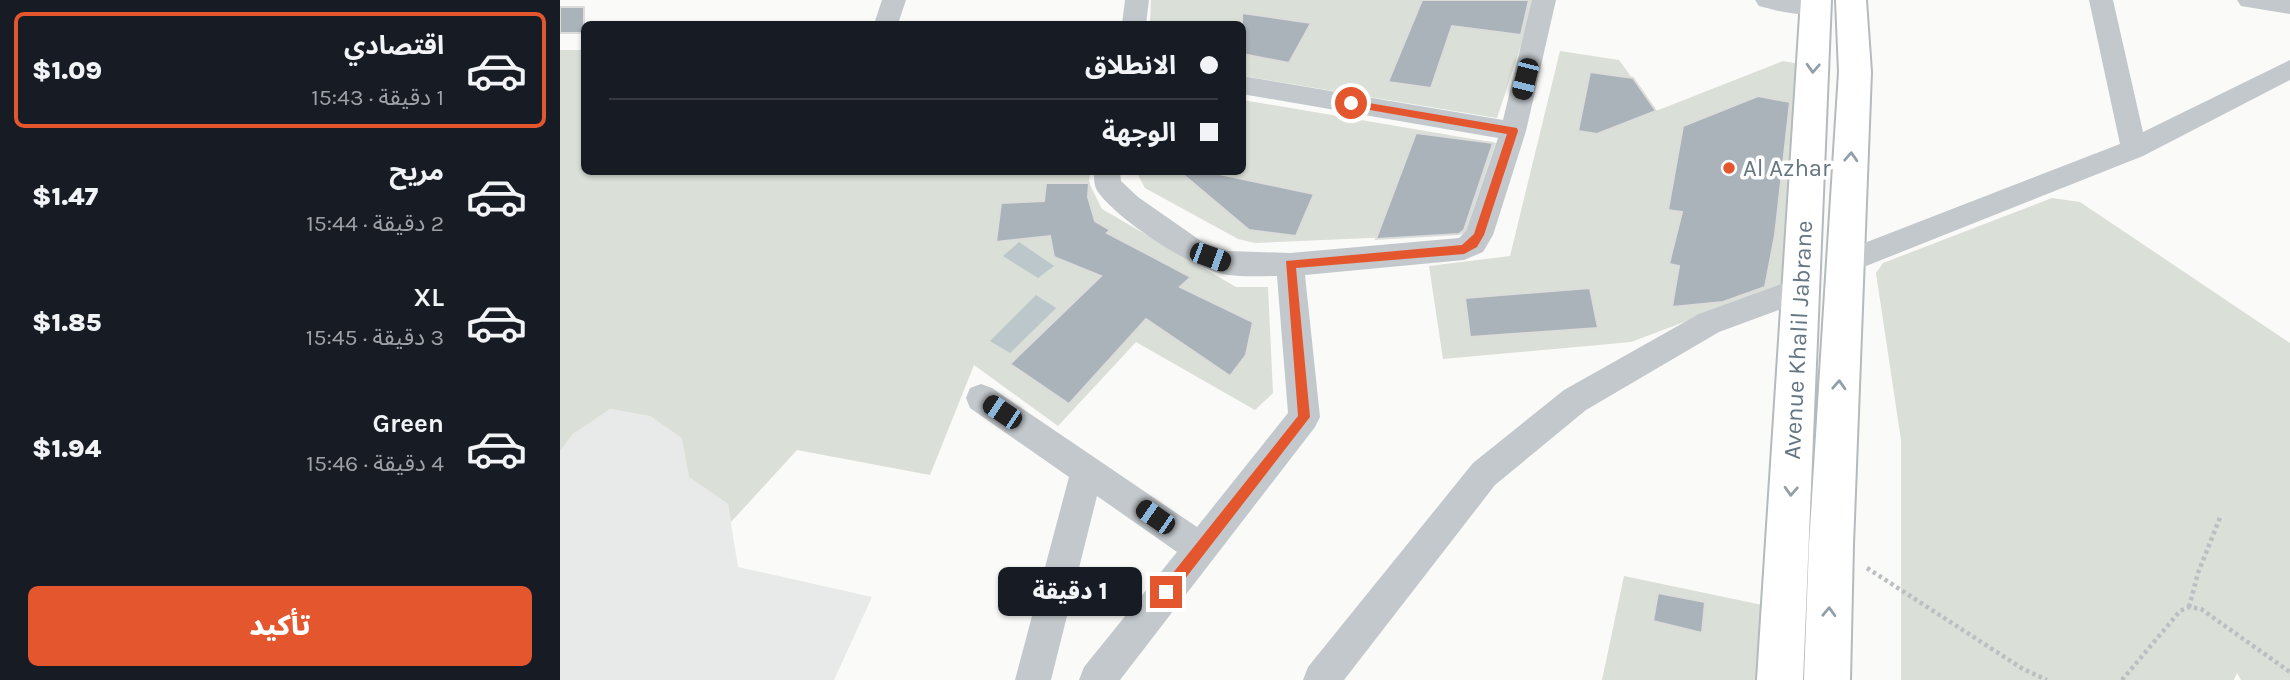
<!DOCTYPE html>
<html lang="ar">
<head>
<meta charset="utf-8">
<style>
	body { margin:0; font-family:Karla,"Noto Sans Arabic",sans-serif; background:#242831; color:#f1f3f6; direction:rtl; height:100vh; display:flex; flex-direction:column; font-size:26px; white-space:nowrap }
	* { box-sizing:border-box; margin:0 }
	p { font-size:23px; color:#9ea1a6 }
	.icon { flex:none; width:38px; height:38px; fill:none; stroke:currentColor; stroke-width:2; stroke-linecap:round; stroke-linejoin:round }
	.map { position:relative; flex:1; overflow:hidden; direction:ltr }
	.side { display:flex; flex-direction:column; background:#171b24; width:560px }
	.side>* { flex:none }
	.top-card { position:absolute; left:21px; top:21px; width:665px; height:154px; border-radius:10px; box-shadow:0 2px 5px #0004; direction:rtl; display:grid; align-content:center; height:154px; padding:0 28px; background:#171b24 }
	.end { position:absolute; width:32px; height:32px; margin:-16px; border:9px solid #e4572e; background:#fff; box-shadow:0 0 0 4px #fff }
	.from { border-radius:50% }
	.bubble { position:absolute; height:49px; border-radius:10px; background:#171b24; box-shadow:0 2px 5px #0004; font-size:23px; font-weight:800; line-height:49px; text-align:center; direction:rtl }
	.car { position:absolute; width:21px; height:42px; margin:-21px -10px; border-radius:9px; box-shadow:0 0 5px 2px #0007; background:linear-gradient(#222 24%,#8ab4d8 0 40%,#222 0 76%,#8ab4d8 0 86%,#222 0) }
	.top-card b { display:flex; align-items:center; gap:24px; height:66px; font-size:26px }
	.top-card b+b { border-top:2px solid #363941 }
	.top-card i { width:18px; height:18px; background:#f1f3f6 }
	ul { padding:12px 0 0; list-style:none }
	li { display:flex; align-items:center; gap:21px; height:116px; margin:0 14px 10px; padding:0 14px; border:4px solid transparent; border-radius:10px }
	li div { flex:1 }
	li b { display:block; font-size:26px }
	li em { font-style:normal; font-weight:800 }
	li.active { border-color:#e4572e }
	li>.icon { width:63px; height:63px; stroke-width:1.5 }
	.cta { display:flex; gap:14px; margin-top:auto; padding:14px 28px }
	.cta a { flex:1; height:80px; border-radius:10px; background:#e4572e; color:#fff; font-size:28px; font-weight:800; line-height:80px; text-align:center }
	main { display:flex; flex:1; min-height:0 }
	.map>svg:first-child { display:block }
	.built { fill:#e8e9e9 }
	.green { fill:#dadfd7 }
	.water { fill:#bbc7cb }
	.building { fill:#aab3b9; stroke:#dcdcda; stroke-width:2 }
	.lines { fill:none; stroke-linecap:round; stroke-linejoin:round }
	.primary-casing { stroke:#b5babe; stroke-width:4 }
	.path { stroke:#bbbfc2; stroke-width:4.5; stroke-dasharray:3.5 3.5; stroke-linecap:butt }
	.street { fill:#c3c8cc; fill-rule:evenodd }
	.primary { fill:#fff; fill-rule:evenodd }
	.oneway { stroke:#939fa8 }
	.route { fill:#e4572e }
	.poi-dot { fill:#e4572e; stroke:#fff; stroke-width:2.5 }
	.labels { text-anchor:middle; stroke-width:7; stroke-linejoin:round; paint-order:stroke }
	.poi-label { font-size:24px; fill:#657683; stroke:#fff; text-anchor:start }
	.street-label { font-size:24px; fill:#657683; stroke:#fff }
</style>
</head>
<body>
<main>
<div class="map">
<svg width="1730" height="680" viewBox="0 0 1730 680">
	<rect width="100%" height="100%" fill="#fafaf8"/>
	<!-- built -->
	<path class="built" d="M 50,409 L 90,416 L 123,438 L 129,477 L 168,504 L 178,567 L 312,597 L 274,680 L 0,680 L 0,451 L 13,434 Z"/>
	<!-- green -->
	<path class="green" d="M 591,0 L 976,0 L 937,118 L 683,76 L 682,24 L 590,24 Z
		M 0,50 L 24,50 L 24,172 L 530,172 L 529,183 L 542,209 L 676,287 L 708,287 L 713,393 L 695,410 L 576,342 L 498,426 L 414,365 L 370,475 L 237,450 L 171,522 L 168,504 L 129,477 L 122,438 L 90,416 L 50,409 L 13,434 L 0,451 Z
		M 1000,51 L 1059,60 L 1096,111 L 1223,61 L 1245,65 L 1233,281 L 1071,342 L 883,359 L 869,266 L 950,256 Z
		M 683,100 L 936,143 L 905,234 L 695,243 L 678,239 L 585,188 L 579,177 L 579,172 L 682,172 Z
		M 1492,198 L 1520,202 L 1730,343 L 1730,680 L 1681,680 L 1677,673 L 1674,680 L 1341,680 L 1341,440 L 1316,273 L 1323,263 Z
		M 1064,576 L 1207,606 L 1201,680 L 1042,680 Z"/>
	<!-- water -->
	<path class="water" d="M 459,242 L 494,266 L 478,278 L 443,256 Z
		M 476,295 L 496,308 L 450,353 L 430,341 Z"/>
	<!-- building -->
	<path class="building" d="M 862,0 L 969,0 L 961,35 L 892,26 L 871,88 L 828,82 Z
		M 0,7 L 24,7 L 24,33 L 0,33 Z
		M 682,13 L 751,23 L 729,63 L 682,54 Z
		M 1030,72 L 1073,78 L 1096,111 L 1037,134 L 1018,131 Z
		M 1198,96 L 1230,102 L 1215,235 L 1205,287 L 1163,302 L 1112,307 L 1119,266 L 1109,264 L 1122,212 L 1108,210 L 1123,126 Z
		M 856,133 L 933,143 L 904,230 L 899,234 L 816,239 Z
		M 620,172 L 650,172 L 754,194 L 736,236 L 689,230 Z
		M 486,183 L 529,183 L 528,197 L 535,221 L 550,230 L 547,233 L 631,277 L 620,287 L 693,322 L 686,355 L 670,376 L 586,319 L 509,404 L 450,364 L 541,276 L 494,257 L 490,236 L 436,242 L 441,203 L 484,201 Z
		M 1030,288 L 1038,328 L 910,337 L 905,298 Z
		M 1098,593 L 1145,602 L 1142,633 L 1093,621 Z"/>
	<g class="lines">
		<!-- primary casing -->
		<g class="primary-casing">
			<path id="primary" d="M 1241,0 L 1271,0 L 1243,680 L 1197,680 Z
				M 1276,0 L 1306,0 L 1311,72 L 1293,545 L 1290,680 L 1244,680 L 1249,545 L 1279,72 Z"/>
		</g>
		<!-- path -->
		<path class="path" d="M 1307,568 L 1463,669 L 1487,680
			M 1629,607 L 1638,573 L 1661,515
			M 1562,680 L 1620,611 L 1629,607 L 1641,609 L 1730,672"/>
		<!-- street -->
		<path class="street" d="M 322,0 L 346,0 L 338,24 L 314,24 Z
			M 565,0 L 589,0 L 586,24 L 562,24 Z
			M 972,0 L 996,0 L 966,131 L 933,235 L 923,252 L 904,260 L 745,275 L 760,417 L 755,427 L 560,680 L 519,680 L 524,667 L 617,552 L 537,496 L 491,680 L 455,680 L 509,477 L 410,408 L 406,398 L 410,388 L 421,384 L 432,388 L 637,527 L 728,413 L 717,276 C 701,276 684,277 668,275 C 634,270 559,221 538,192 C 534,186 534,179 534,172 L 560,172 L 561,181 L 578,197 L 644,243 L 668,251 L 730,253 L 899,238 L 906,231 L 938,138 L 682,94 L 682,76 L 943,120 Z
			M 1195,0 L 1260,0 L 1268,7 L 1264,13 C 1246,18 1217,11 1199,6 Z
			M 1529,0 L 1553,0 L 1583,132 L 1730,60 L 1730,80 L 1583,156 L 1296,270 L 1286,274 L 1276,270 L 1272,262 L 1276,254 L 1560,144 Z
			M 1677,0 L 1730,0 L 1730,14 L 1681,6 Z
			M 1241,277 L 1251,280 L 1255,289 L 1251,298 L 1159,332 L 1026,410 L 935,485 L 784,680 L 743,680 L 748,667 L 913,463 L 1004,390 L 1139,314 Z"/>
		<!-- primary -->
		<use href="#primary" class="primary"/>
	</g>
	<!-- one-way arrows -->
	<defs><path id="oneway-chevron" d="M-2-3.5L2.5 0L-2 3.5" fill="none" stroke-width="1.6" stroke-linecap="round" stroke-linejoin="round" transform="scale(1.75)"/></defs>
	<g class="oneway">
		<use href="#oneway-chevron" transform="translate(1253 68) rotate(93)"/>
		<use href="#oneway-chevron" transform="translate(1291 157) rotate(-87)"/>
		<use href="#oneway-chevron" transform="translate(1279 385) rotate(-87)"/>
		<use href="#oneway-chevron" transform="translate(1231 491) rotate(93)"/>
		<use href="#oneway-chevron" transform="translate(1269 612) rotate(-88)"/>
	</g>
	<!-- route -->
	<path class="route" d="M 791,100 L 957,128 L 958,131 L 924,235 L 917,247 L 904,254 L 736,268 L 750,417 L 611,597 L 606,599 L 599,592 L 601,588 L 738,416 L 726,261 L 902,245 L 914,234 L 947,134 L 787,106 L 787,101 Z"/>
	<!-- markers -->
	<circle class="poi-dot" cx="1169" cy="168" r="7"/>
	<g class="labels">
		<!-- poi labels -->
		<g class="poi-label">
			<text x="1183" y="176">Al Azhar</text>
		</g>
		<!-- street labels -->
		<g class="street-label">
			<text transform="translate(1238 340) rotate(-87)" y="8">Avenue Khalil Jabrane</text>
		</g>
	</g>
</svg>
<i class="end from" style="left:791px;top:103px"></i>
<i class="end" style="left:606px;top:592px"></i>
<div class="bubble" style="left:438px;top:567px;width:144px">1 دقيقة</div>
<i class="car" style="left:965px;top:79px;rotate:194deg"></i>
<i class="car" style="left:650px;top:257px;rotate:110deg"></i>
<i class="car" style="left:442px;top:412px;rotate:304deg"></i>
<i class="car" style="left:595px;top:517px;rotate:305deg"></i>
<div class="top-card">
<b><i class="from"></i>الانطلاق</b>
<b><i></i>الوجهة</b>
</div>
</div>
<section class="side">
<ul>
<li class="active"><svg class="icon" aria-label="car" viewBox="0 0 24 24"><path d="M5 17H2v-5l4-1 3-4h7l3 4 3 1v5h-3M9 17h6M6 11h13"/><circle cx="7" cy="17" r="2"/><circle cx="17" cy="17" r="2"/></svg><div><b>اقتصادي</b><p>1 دقيقة · 15:43</p></div><em>$1.09</em></li>
<li><svg class="icon" aria-label="car" viewBox="0 0 24 24"><path d="M5 17H2v-5l4-1 3-4h7l3 4 3 1v5h-3M9 17h6M6 11h13"/><circle cx="7" cy="17" r="2"/><circle cx="17" cy="17" r="2"/></svg><div><b>مريح</b><p>2 دقيقة · 15:44</p></div><em>$1.47</em></li>
<li><svg class="icon" aria-label="car" viewBox="0 0 24 24"><path d="M5 17H2v-5l4-1 3-4h7l3 4 3 1v5h-3M9 17h6M6 11h13"/><circle cx="7" cy="17" r="2"/><circle cx="17" cy="17" r="2"/></svg><div><b>XL</b><p>3 دقيقة · 15:45</p></div><em>$1.85</em></li>
<li><svg class="icon" aria-label="car" viewBox="0 0 24 24"><path d="M5 17H2v-5l4-1 3-4h7l3 4 3 1v5h-3M9 17h6M6 11h13"/><circle cx="7" cy="17" r="2"/><circle cx="17" cy="17" r="2"/></svg><div><b>Green</b><p>4 دقيقة · 15:46</p></div><em>$1.94</em></li>
</ul>
<div class="cta"><a>تأكيد</a></div>
</section>
</main>
</body>
</html>
